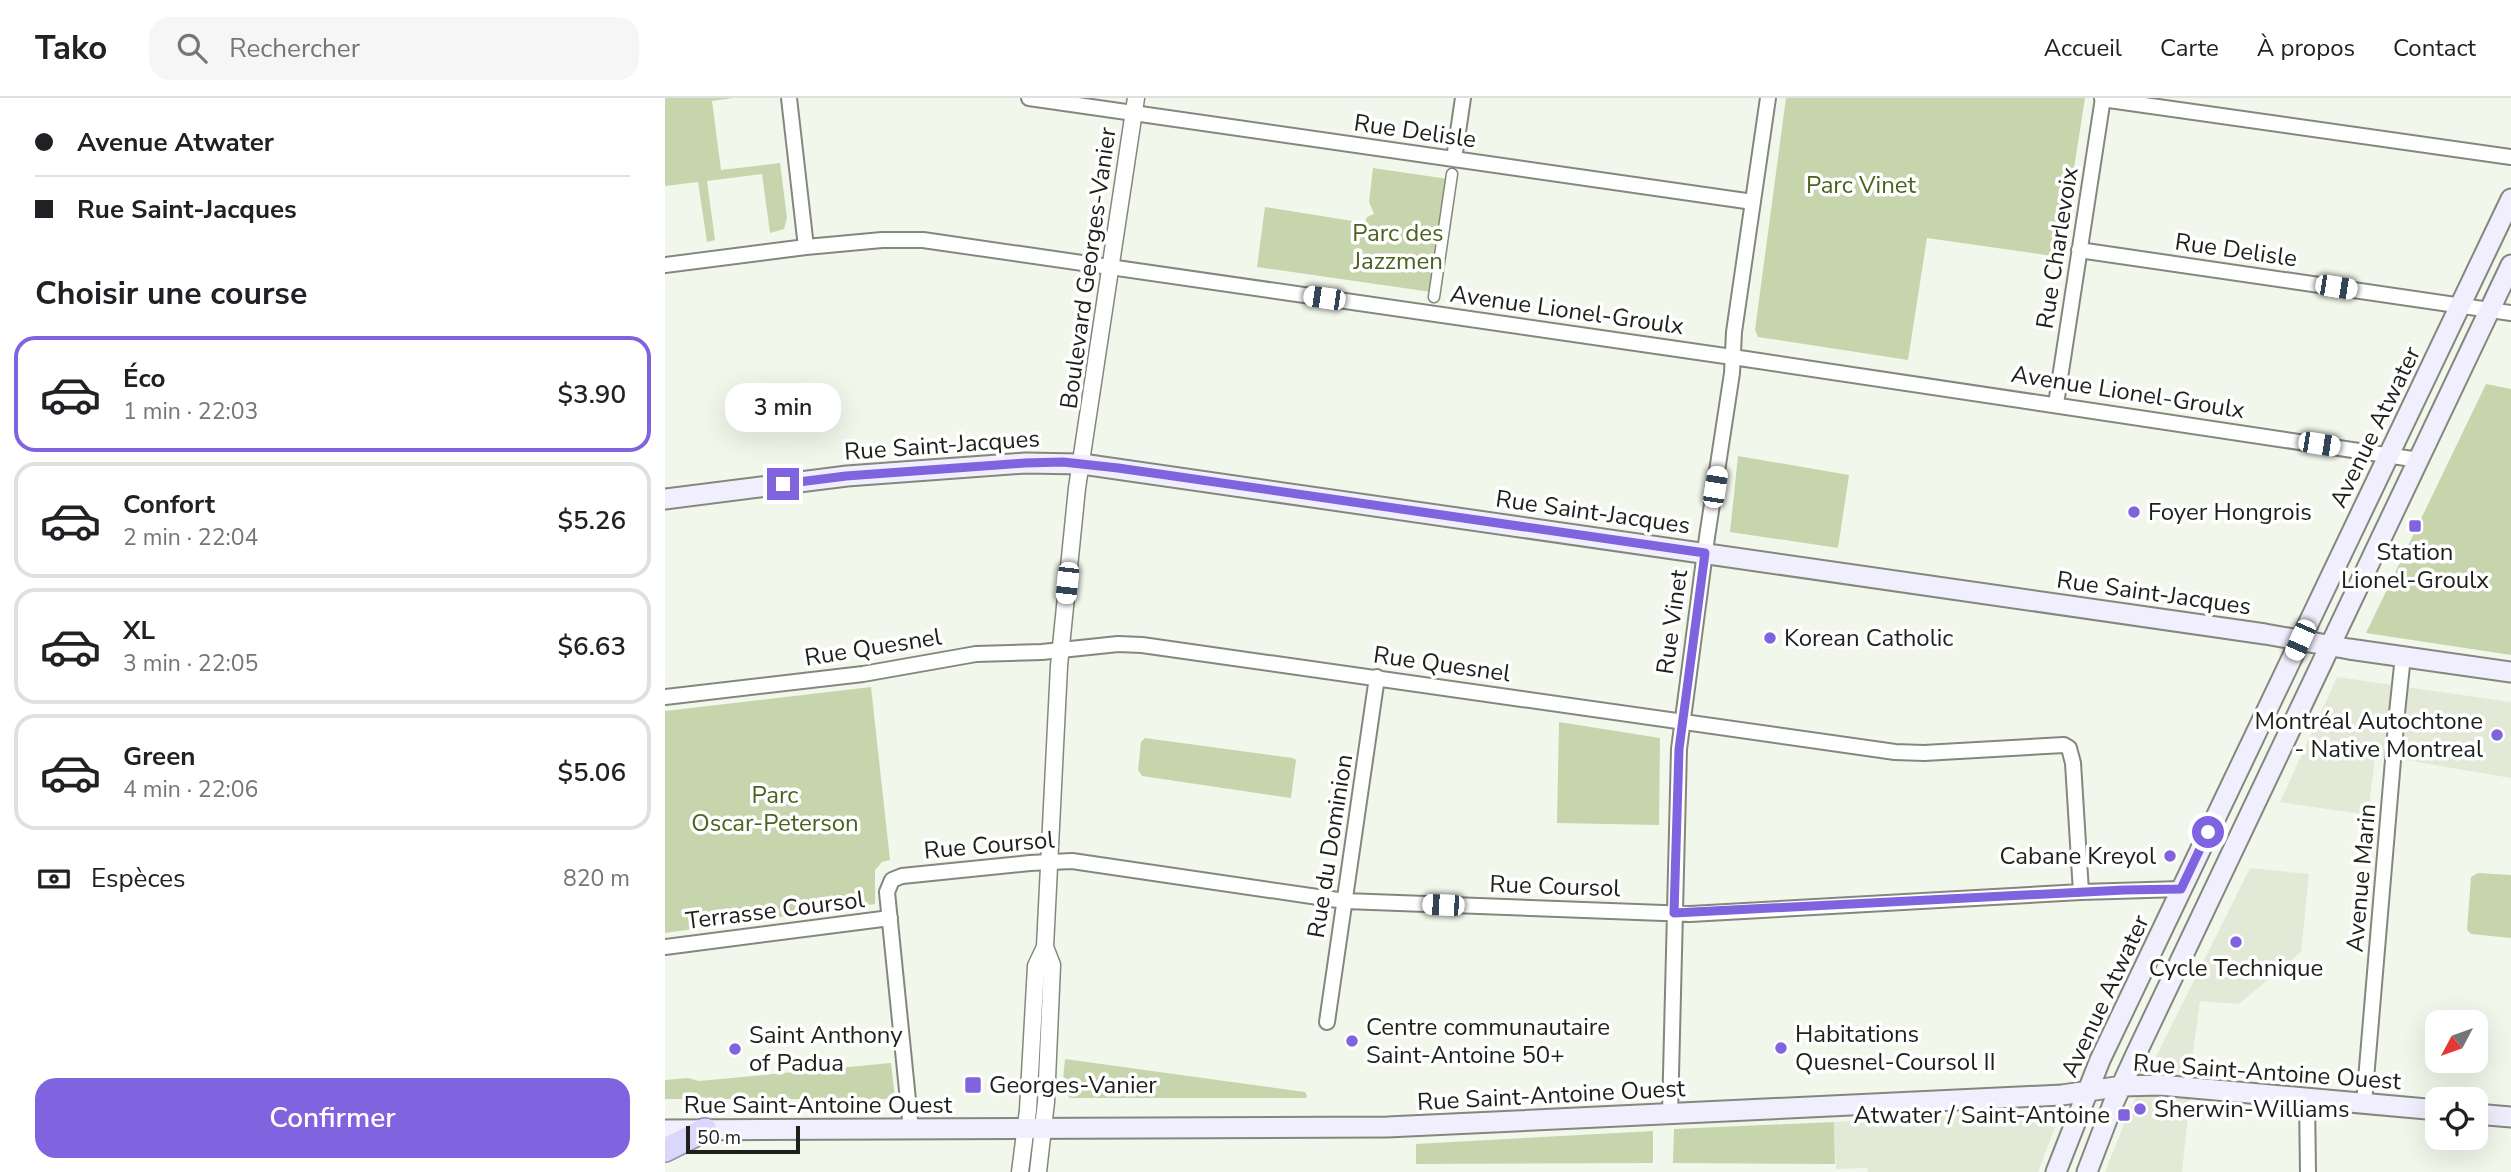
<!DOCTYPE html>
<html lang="fr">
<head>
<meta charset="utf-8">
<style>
	body { margin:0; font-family:"Nunito Sans",sans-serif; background:#f6f6f6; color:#202124; height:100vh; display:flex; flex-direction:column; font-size:26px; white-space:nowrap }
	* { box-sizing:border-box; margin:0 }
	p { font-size:23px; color:#757577 }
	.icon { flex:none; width:38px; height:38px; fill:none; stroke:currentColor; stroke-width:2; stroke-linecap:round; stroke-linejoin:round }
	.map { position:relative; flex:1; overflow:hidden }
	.drawer { display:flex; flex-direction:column; background:#fff; width:665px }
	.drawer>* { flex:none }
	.hud { display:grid; align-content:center; height:154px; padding:0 35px; background:#fff }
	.needle { width:46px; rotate:229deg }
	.tools { position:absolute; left:1760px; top:912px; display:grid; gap:14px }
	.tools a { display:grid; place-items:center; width:63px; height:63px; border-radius:14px; background:#fff; box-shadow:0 7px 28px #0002; font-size:35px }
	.scale { position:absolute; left:21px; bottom:18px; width:114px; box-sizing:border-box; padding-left:7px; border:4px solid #1f201c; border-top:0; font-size:19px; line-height:24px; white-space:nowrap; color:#1f201c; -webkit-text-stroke:5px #fff; paint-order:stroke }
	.end { position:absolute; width:32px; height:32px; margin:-16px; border:9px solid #8063de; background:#fff; box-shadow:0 0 0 4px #fff }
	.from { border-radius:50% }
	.bubble { position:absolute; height:49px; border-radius:21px; background:#fff; box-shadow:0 7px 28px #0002; font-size:23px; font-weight:600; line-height:49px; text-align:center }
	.car { position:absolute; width:21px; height:42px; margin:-21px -10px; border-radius:9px; box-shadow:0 0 5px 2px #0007; background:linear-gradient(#fff 24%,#345 0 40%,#fff 0 76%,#345 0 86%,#fff 0) }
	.hud b { display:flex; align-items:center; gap:24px; height:66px; font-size:26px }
	.hud b+b { border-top:2px solid #e0e0e0 }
	.hud i { width:18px; height:18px; background:#202124 }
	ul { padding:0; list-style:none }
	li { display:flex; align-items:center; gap:21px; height:116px; margin:0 14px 10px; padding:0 21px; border:4px solid #e0e0e0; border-radius:21px }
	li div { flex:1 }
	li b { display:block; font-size:26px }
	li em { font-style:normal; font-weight:600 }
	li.on { border-color:#8063de }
	li>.icon { width:63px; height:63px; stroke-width:1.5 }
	h2 { padding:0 35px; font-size:32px; line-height:84px }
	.pay { display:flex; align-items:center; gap:18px; height:77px; padding:0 35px; font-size:26px }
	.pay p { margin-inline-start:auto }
	.cta { display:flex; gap:14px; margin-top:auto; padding:14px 35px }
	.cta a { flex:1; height:80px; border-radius:21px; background:#8063de; color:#fff; font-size:28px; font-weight:600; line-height:80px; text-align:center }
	header { display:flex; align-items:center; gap:42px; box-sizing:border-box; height:98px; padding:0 35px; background:#fff; border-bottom:2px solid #e0e0e0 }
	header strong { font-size:33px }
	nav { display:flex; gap:38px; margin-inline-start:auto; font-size:24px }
	.search { width:490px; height:63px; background:#f6f6f6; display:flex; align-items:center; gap:18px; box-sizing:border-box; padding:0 24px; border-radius:21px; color:#757577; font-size:26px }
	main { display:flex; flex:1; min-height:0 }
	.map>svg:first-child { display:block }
	.built { fill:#e3e9d7 }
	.green { fill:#c7d5ac }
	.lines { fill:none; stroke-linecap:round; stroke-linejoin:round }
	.pedestrian-casing { stroke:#84877d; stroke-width:13 }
	.minor-casing { stroke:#84877d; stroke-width:18 }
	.tertiary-casing { stroke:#84877d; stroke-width:19 }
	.secondary-casing { stroke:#84877d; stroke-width:23 }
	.trunk-casing { stroke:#938fae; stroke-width:26 }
	.pedestrian { stroke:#fff; stroke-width:10 }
	.minor { stroke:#fff; stroke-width:14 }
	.tertiary { stroke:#fff; stroke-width:16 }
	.secondary { stroke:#f1effe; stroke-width:19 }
	.trunk { stroke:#dad6fc; stroke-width:23 }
	.route { stroke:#8063de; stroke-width:9 }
	.poi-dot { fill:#8063de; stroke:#fff; stroke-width:2.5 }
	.labels { text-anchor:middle; stroke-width:7; stroke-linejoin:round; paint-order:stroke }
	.street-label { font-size:24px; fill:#1f201c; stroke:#fff }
	.park-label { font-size:24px; fill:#4d601e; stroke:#fff }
	.poi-label { font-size:24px; fill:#1f201c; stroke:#fff; text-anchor:start }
</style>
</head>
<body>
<header>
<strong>Tako</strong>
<div class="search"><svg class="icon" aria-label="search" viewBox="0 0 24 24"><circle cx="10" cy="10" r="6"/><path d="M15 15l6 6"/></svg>Rechercher</div>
<nav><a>Accueil</a><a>Carte</a><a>À propos</a><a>Contact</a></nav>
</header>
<main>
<section class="drawer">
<div class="hud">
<b><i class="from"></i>Avenue Atwater</b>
<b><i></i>Rue Saint-Jacques</b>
</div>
<h2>Choisir une course</h2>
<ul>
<li class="on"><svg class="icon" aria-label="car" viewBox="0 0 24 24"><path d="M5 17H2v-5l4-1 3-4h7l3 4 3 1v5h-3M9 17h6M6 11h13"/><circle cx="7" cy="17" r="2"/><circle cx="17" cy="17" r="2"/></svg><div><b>Éco</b><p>1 min · 22:03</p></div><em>$3.90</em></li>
<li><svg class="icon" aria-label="car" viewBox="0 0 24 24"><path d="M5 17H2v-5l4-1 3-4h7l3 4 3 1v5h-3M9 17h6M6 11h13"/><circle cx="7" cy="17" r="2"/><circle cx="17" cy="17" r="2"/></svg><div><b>Confort</b><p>2 min · 22:04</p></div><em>$5.26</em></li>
<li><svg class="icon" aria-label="car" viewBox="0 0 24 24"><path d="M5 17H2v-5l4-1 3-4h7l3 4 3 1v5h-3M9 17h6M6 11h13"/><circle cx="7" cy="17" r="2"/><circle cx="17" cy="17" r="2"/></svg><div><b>XL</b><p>3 min · 22:05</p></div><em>$6.63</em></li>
<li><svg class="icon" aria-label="car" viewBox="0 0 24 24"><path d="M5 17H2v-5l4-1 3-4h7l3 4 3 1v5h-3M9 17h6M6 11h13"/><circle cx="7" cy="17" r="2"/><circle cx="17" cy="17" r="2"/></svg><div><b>Green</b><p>4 min · 22:06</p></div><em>$5.06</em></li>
</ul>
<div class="pay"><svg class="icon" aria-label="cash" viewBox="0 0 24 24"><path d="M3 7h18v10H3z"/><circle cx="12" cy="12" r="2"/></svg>Espèces<p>820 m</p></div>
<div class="cta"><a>Confirmer</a></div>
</section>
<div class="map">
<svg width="1846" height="1074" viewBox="0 0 1846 1074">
	<rect width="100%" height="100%" fill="#f2f7eb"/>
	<!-- built -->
	<path class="built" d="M 1672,579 L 1846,604 L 1846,680 L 1746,663 L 1710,659 L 1703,717 L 1615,704 Z
		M 1585,770 L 1644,776 L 1636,854 L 1574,906 L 1535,903 L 1526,969 L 1528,969 L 1517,1074 L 1440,1074 L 1465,1011 Z
		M 1368,1014 L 1388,1014 L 1394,1019 L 1373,1074 L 1203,1074 L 1202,1070 L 1171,1071 L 1169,1024 Z"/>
	<!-- green -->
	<path class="green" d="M 0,0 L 68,0 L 47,3 L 56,72 L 115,65 L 122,120 L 119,131 L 105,135 L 97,76 L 42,83 L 50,142 L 42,144 L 33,84 L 0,88 Z
		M 1121,0 L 1420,0 L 1395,159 L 1262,140 L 1243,262 L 1093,239 L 1090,232 Z
		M 708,70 L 783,81 L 766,194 L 592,169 L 600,109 L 700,125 L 702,119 L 709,116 L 704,104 Z
		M 1821,286 L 1846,291 L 1846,557 L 1701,535 Z
		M 1073,358 L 1184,377 L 1173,450 L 1065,434 Z
		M 206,589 L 225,762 L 217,764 L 210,772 L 210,806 L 0,835 L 0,613 Z
		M 894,624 L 995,640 L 994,727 L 892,725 Z
		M 480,640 L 628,660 L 631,662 L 626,700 L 477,678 L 473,672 L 476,644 Z
		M 1813,775 L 1846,777 L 1846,840 L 1806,836 L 1802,832 L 1806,779 Z
		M 400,961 L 640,994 L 642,998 L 641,1000 L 405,1000 C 395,991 399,974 400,961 Z
		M 226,965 L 230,999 L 228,1001 L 0,1001 L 0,982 L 23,980 L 34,983 Z
		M 1169,1024 L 1170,1066 L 1008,1065 L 1009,1031 Z
		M 988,1033 L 988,1065 L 751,1066 L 751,1046 Z"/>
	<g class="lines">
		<!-- pedestrian casing -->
		<g class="pedestrian-casing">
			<path id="pedestrian" d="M 769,199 L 787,76"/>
		</g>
		<!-- minor casing -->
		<g class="minor-casing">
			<path id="minor" d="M 124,0 L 141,149
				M 364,0 L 1088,104
				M 1437,1 L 1846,59
				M 789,61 L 798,0
				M 1414,152 L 1846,215
				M 0,167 L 141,149 L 217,142 L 258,142 L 1081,261 L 1754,362
				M 1391,306 L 1438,0
				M 0,599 L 198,576 L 311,556 L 377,554 L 453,546 L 477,547 L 1230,654 L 1259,655 L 1399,647 L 1404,650 L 1408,665 L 1416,794
				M 0,849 L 225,820
				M 662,924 L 712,579
				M 1642,1001 L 1643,1074
				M 1699,1005 L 1732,615 L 1738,558
				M 1005,1017 L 1014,651 L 1042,439 L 1067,275 L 1069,234 L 1103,0
				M 246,1032 L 222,794 L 227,782 L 237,778 L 365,765 L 407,763 L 680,803 L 1025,816 L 1416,794 L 1516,791"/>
		</g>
		<!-- tertiary casing -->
		<g class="tertiary-casing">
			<path id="tertiary" d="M 355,1074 L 363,1012 L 371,868 L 380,849 L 394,568 L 412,390 L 471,0
				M 373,1074 L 381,1004 L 387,867 L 380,849"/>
		</g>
		<!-- secondary casing -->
		<g class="secondary-casing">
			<path id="secondary" d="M 0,401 L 182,378 L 360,365 L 417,366 L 1600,536 L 1684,551 L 1846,574
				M 1811,1016 L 1846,1019
				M 0,1032 L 722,1029 L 1397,997 L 1457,988 L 1495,987 L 1773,1012
				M 1391,1074 L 1435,962 L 1846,101
				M 1422,1074 L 1448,1006 L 1472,954 L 1846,167"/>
		</g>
		<!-- trunk casing -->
		<g class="trunk-casing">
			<path id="trunk" d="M 0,1052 L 40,1032"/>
		</g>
		<!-- pedestrian -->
		<use href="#pedestrian" class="pedestrian"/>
		<!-- minor -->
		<use href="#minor" class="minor"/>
		<!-- tertiary -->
		<use href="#tertiary" class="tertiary"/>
		<!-- secondary -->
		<use href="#secondary" class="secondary"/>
		<!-- trunk -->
		<use href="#trunk" class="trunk"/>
	</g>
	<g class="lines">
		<!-- route -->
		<path class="route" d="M 118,386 L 181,378 L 360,365 L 398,364 L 453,370 L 1040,455 L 1014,651 L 1009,815 L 1459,792 L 1516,791 L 1543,734"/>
	</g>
	<!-- markers -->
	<g class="poi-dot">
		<circle cx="1469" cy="414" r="7"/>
		<rect x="1743" y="421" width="14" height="14" rx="3.5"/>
		<circle cx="1105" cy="540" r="7"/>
		<circle cx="1832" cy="637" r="7"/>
		<circle cx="1505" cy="758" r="7"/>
		<circle cx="1571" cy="844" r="7"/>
		<circle cx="687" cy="943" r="7"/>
		<circle cx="1116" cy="950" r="7"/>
		<circle cx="70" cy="951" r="7"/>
		<rect x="299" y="978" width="18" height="18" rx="3.5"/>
		<circle cx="1475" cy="1011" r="7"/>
		<rect x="1452" y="1010" width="14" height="14" rx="3.5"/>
	</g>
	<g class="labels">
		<!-- street labels -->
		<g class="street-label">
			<text transform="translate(750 33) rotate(8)" y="8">Rue Delisle</text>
			<text transform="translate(1392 150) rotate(-81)" y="8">Rue Charlevoix</text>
			<text transform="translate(1571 152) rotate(8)" y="8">Rue Delisle</text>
			<text transform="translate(423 170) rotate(-82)" y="8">Boulevard Georges-Vanier</text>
			<text transform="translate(902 212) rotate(8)" y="8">Avenue Lionel-Groulx</text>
			<text transform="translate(1463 294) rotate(9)" y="8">Avenue Lionel-Groulx</text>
			<text transform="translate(1710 329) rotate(-64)" y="8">Avenue Atwater</text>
			<text transform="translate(277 347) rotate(-4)" y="8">Rue Saint-Jacques</text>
			<text transform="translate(928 414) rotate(8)" y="8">Rue Saint-Jacques</text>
			<text transform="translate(1489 495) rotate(8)" y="8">Rue Saint-Jacques</text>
			<text transform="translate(1007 524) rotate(-82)" y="8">Rue Vinet</text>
			<text transform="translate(208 549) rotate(-9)" y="8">Rue Quesnel</text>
			<text transform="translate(777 566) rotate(8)" y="8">Rue Quesnel</text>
			<text transform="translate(324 747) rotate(-5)" y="8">Rue Coursol</text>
			<text transform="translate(665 748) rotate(-81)" y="8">Rue du Dominion</text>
			<text transform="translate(1696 780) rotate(-85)" y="8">Avenue Marin</text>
			<text transform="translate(890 788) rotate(2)" y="8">Rue Coursol</text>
			<text transform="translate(110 812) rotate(-7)" y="8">Terrasse Coursol</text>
			<text transform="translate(1440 898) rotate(-65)" y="8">Avenue Atwater</text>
			<text transform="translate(1602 974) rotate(4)" y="8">Rue Saint-Antoine Ouest</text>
			<text transform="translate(886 997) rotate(-3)" y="8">Rue Saint-Antoine Ouest</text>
			<text x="153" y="1015">Rue Saint-Antoine Ouest</text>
		</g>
		<!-- park labels -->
		<g class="park-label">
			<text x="1196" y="95">Parc Vinet</text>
			<text x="733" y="143">Parc des<tspan x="733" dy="28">Jazzmen</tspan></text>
			<text x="110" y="705">Parc<tspan x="110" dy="28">Oscar-Peterson</tspan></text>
		</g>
		<!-- poi labels -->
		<g class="poi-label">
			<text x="1483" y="422">Foyer Hongrois</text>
			<text x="1750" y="462" text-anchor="middle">Station<tspan x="1750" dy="28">Lionel-Groulx</tspan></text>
			<text x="1119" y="548">Korean Catholic</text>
			<text x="1818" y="631" text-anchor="end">Montréal Autochtone<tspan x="1818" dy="28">- Native Montreal</tspan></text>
			<text x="1491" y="766" text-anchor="end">Cabane Kreyol</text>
			<text x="1571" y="878" text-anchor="middle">Cycle Technique</text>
			<text x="701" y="937">Centre communautaire<tspan x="701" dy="28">Saint-Antoine 50+</tspan></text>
			<text x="1130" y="944">Habitations<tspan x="1130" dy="28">Quesnel-Coursol II</tspan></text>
			<text x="84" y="945">Saint Anthony<tspan x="84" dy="28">of Padua</tspan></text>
			<text x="324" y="995">Georges-Vanier</text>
			<text x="1489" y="1019">Sherwin-Williams</text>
			<text x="1445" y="1025" text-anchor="end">Atwater / Saint-Antoine</text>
		</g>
	</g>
</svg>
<div class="tools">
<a><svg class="needle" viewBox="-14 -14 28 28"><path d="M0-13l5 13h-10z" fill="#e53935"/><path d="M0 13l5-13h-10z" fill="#757577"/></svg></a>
<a><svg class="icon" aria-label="locate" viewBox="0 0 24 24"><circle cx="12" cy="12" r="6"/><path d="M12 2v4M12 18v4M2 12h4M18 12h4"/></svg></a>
</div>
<div class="scale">50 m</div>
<i class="end from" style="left:1543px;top:734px"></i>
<i class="end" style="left:118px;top:386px"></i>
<div class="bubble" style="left:60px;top:285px;width:116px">3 min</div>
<i class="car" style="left:1671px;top:189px;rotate:99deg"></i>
<i class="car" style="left:659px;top:200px;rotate:278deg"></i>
<i class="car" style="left:1654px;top:346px;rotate:99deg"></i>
<i class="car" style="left:1050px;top:389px;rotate:9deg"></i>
<i class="car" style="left:402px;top:485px;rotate:186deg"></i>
<i class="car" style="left:1635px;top:542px;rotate:204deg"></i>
<i class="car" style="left:778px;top:807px;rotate:272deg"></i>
</div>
</main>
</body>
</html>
